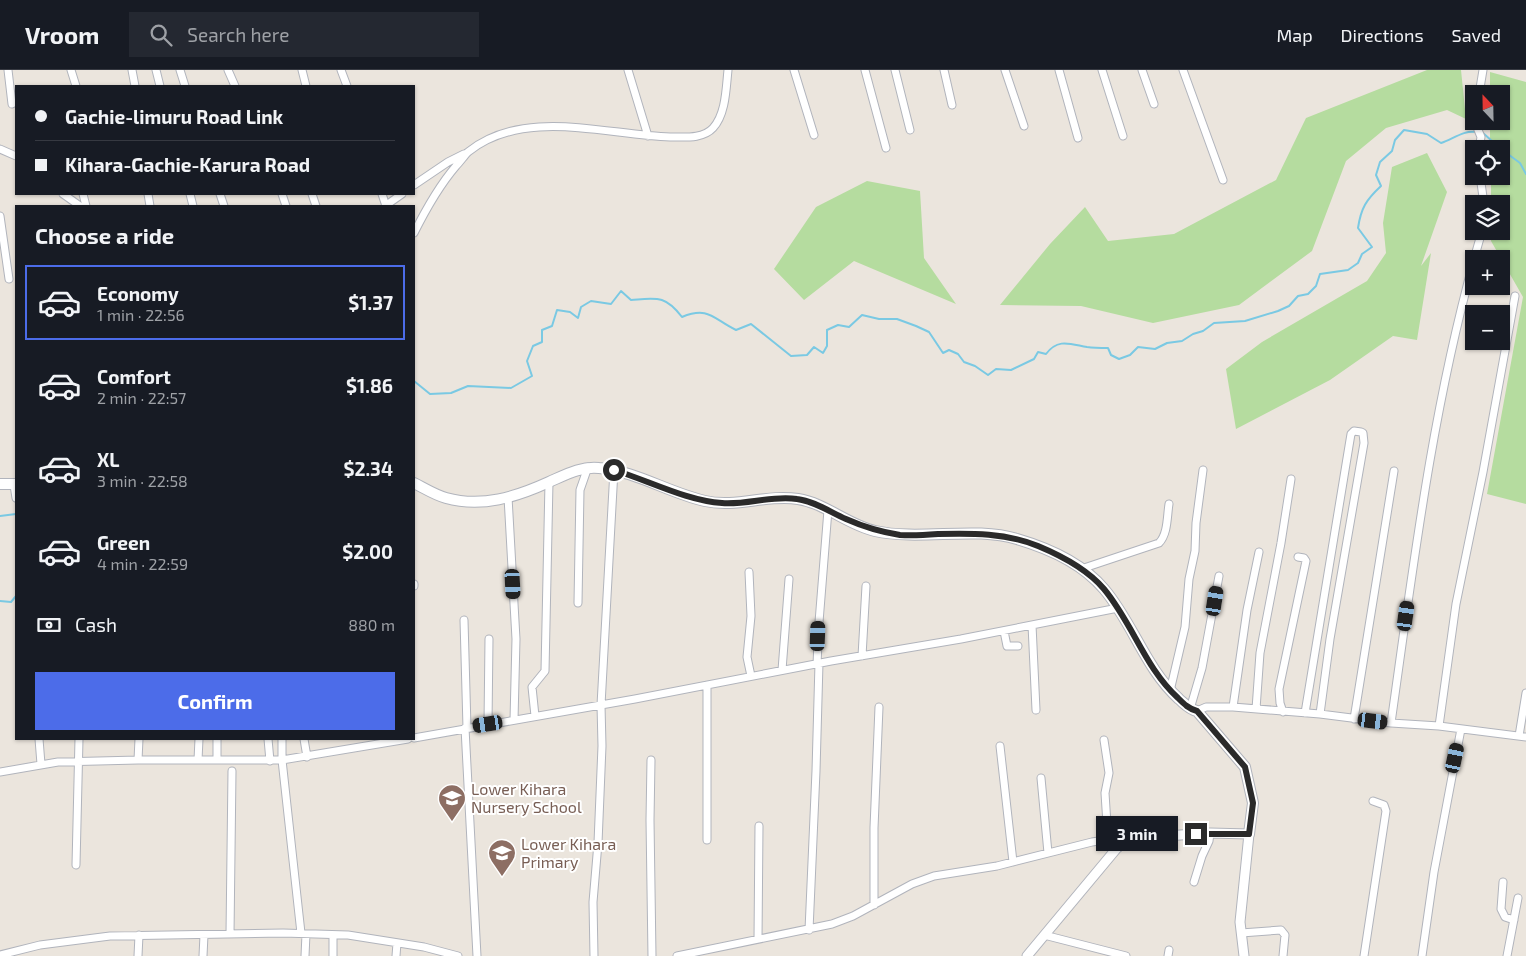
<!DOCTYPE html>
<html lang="en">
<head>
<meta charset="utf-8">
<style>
	body { margin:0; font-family:"Exo 2",sans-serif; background:#242831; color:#f1f3f6; height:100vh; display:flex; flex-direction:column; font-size:19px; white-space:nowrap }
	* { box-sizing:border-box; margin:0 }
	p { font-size:16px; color:#9ea1a6 }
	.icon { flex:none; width:28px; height:28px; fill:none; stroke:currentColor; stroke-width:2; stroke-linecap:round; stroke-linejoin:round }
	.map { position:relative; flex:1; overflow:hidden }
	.details { position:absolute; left:15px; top:135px; width:400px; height:535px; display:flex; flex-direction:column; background:#171b24; border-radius:0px; box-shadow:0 1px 4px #0004 }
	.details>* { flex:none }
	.hud { position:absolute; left:15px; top:15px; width:400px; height:110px; border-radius:0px; box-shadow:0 1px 4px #0004; display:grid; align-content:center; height:110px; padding:0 20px; background:#171b24 }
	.needle { width:32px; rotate:338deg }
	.tools { position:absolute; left:1465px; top:15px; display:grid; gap:10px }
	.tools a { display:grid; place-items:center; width:45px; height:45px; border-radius:0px; background:#171b24; box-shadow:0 1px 4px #0004; font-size:25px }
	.end { position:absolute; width:22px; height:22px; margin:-11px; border:6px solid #2a2a2a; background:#fff; box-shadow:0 0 0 2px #fff }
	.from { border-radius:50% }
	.bubble { position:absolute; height:35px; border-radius:0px; background:#171b24; box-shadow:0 1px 4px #0004; font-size:16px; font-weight:700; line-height:35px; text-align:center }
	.car { position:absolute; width:15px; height:30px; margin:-15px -8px; border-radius:6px; box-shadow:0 0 4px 1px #0007; background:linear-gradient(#222 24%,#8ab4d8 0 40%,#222 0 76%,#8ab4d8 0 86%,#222 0) }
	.hud b { display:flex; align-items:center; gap:18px; height:48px; font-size:19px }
	.hud b+b { border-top:1px solid #363941 }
	.hud i { width:12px; height:12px; background:#f1f3f6 }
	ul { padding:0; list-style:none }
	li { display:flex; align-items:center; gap:15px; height:75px; margin:0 10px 8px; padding:0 10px; border:2px solid transparent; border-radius:0px }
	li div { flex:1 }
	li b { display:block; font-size:19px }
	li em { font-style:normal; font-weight:700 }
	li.on { border-color:#4c6ce9 }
	li>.icon { width:45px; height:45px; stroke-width:1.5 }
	h2 { padding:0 20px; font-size:22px; line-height:60px }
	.pay { display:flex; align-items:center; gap:12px; height:55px; padding:0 20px; font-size:19px }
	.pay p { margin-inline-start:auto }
	.action { display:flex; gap:10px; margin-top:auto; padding:10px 20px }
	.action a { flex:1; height:58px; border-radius:0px; background:#4c6ce9; color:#fff; font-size:20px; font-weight:700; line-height:58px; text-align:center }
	header { display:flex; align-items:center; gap:30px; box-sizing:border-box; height:70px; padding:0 25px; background:#171b24; border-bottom:1px solid #363941 }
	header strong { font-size:24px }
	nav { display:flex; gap:28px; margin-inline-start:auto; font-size:18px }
	.search { width:350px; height:45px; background:#242831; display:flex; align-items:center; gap:12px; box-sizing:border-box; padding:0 18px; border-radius:0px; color:#9ea1a6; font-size:19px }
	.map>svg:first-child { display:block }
	.green { fill:#b5dc9f }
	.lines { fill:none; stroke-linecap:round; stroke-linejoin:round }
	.stream { stroke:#7ac9e3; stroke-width:2 }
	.minor-casing { stroke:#b1b4bc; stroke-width:9 }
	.tertiary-casing { stroke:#b1b4bc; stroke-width:11 }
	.secondary-casing { stroke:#b1b4bc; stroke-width:12 }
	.minor { stroke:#fff; stroke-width:7 }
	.tertiary { stroke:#fff; stroke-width:9 }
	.secondary { stroke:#fff; stroke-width:10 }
	.route { stroke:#2a2a2a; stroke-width:6 }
	.labels { text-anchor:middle; stroke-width:4; stroke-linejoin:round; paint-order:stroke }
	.education-label { font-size:16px; fill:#785e54; stroke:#fff; text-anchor:start }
</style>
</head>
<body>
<header>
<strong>Vroom</strong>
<div class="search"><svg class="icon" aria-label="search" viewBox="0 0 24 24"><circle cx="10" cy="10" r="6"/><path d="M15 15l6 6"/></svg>Search here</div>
<nav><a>Map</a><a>Directions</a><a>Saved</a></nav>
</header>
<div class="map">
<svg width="1526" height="886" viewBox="0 0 1526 886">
	<rect width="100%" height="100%" fill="#ebe5dd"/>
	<!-- green -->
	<path class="green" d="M 1427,0 L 1461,0 L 1466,49 L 1447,40 L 1386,58 L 1346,91 L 1312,181 L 1239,235 L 1153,253 L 1081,236 L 1000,235 L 1050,174 L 1085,137 L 1108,171 L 1174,164 L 1276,110 L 1306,48 Z
		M 1490,2 L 1526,12 L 1526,434 L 1487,424 L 1523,227 L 1491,171 L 1491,161 L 1501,161 L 1501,134 L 1491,134 L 1491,106 L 1501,106 L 1501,79 L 1490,79 L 1490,51 L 1501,51 L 1501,24 L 1490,24 Z
		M 1427,83 L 1447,122 L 1421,196 L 1431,183 L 1417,270 L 1393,266 L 1330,310 L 1236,359 L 1226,299 L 1262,272 L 1367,211 L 1386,183 L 1383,153 L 1392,97 Z
		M 867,111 L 920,121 L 924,188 L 956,234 L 854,191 L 804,230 L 774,199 L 816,137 Z"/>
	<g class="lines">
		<!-- stream -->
		<path class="stream" d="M 1483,63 L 1501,79
			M 1501,79 L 1520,93 L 1526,104
			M 414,311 L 430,324 L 451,323 L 468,316 L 511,318 L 532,306 L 527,291 L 533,276 L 542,272 L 542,260 L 552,256 L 557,240 L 570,242 L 578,248 L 581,237 L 591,231 L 611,234 L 621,221 L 631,230 C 657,228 665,225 682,247 C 709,236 713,249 736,260 L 751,254 L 791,286 L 807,285 L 814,277 L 823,283 L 827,276 L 827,260 L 838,255 L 849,257 L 862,245 L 879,249 L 897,249 L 916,256 L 929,262 L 943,283 L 949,280 L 958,284 L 964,292 L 975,296 L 988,305 L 996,299 L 1011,300 L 1034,289 L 1038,282 L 1046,284 C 1058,268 1070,274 1087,277 C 1094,278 1101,278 1108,278 L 1111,285 L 1119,289 L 1130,285 L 1138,277 L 1155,279 L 1167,273 L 1182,271 L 1193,264 L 1203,261 L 1214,253 L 1245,251 L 1278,241 L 1289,236 L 1298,226 L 1308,224 L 1316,216 L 1320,204 L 1348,200 L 1358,193 L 1362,184 L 1372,177 L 1358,158 C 1361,138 1366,130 1381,116 L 1376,105 L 1380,92 L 1392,81 L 1395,70 L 1404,60 L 1427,64 L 1441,73 C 1453,69 1464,60 1476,62
			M 0,446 L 16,444
			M 0,531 L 11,532 L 16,526"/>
		<!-- minor casing -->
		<g class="minor-casing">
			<path id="minor" d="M 8,0 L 12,34
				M 71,0 L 76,16
				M 132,0 L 135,16
				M 156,0 L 160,16
				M 180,0 L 185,16
				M 228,0 L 235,16
				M 302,0 L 306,16
				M 341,0 L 347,16
				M 628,0 L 648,66
				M 794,0 L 814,65
				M 865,0 L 886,78
				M 895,0 L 910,60
				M 944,0 L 952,35
				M 1005,0 L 1024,56
				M 1059,0 L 1078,68
				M 1102,0 L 1123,66
				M 1142,0 L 1154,34
				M 1183,0 L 1223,110
				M 1479,24 L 1483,0
				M 1477,51 L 1476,55 L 1481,67 L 1479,79
				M 0,79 L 16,86
				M 1480,106 L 1484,134
				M 414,115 L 448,92 L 464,84
				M 63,124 L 80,136
				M 83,124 L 86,136
				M 148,124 L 150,136
				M 190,124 L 193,136
				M 220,124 L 224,136
				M 282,124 L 286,136
				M 312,124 L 316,136
				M 382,124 L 386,136
				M 385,136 L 402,124
				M 0,146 L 9,209
				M 414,163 C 426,139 438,117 456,96 C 460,92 464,86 468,82 C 524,37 606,65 670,67 C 685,67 703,69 713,58 C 726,44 726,18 728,0
				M 1474,189 L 1482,161
				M 14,415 L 16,428
				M 508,427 L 516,569 L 514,650
				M 1081,499 L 1159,473 C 1168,464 1167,446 1169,434
				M 749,502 L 751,546 L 747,587 L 751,606
				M 414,516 L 414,514
				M 578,533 L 580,420 L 588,397
				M 464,550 L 467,658
				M 1032,555 L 1036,640
				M 1004,561 L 1007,576 L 1018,576
				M 862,586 L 866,516
				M 817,594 L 819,552 L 828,440
				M 782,600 L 789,509
				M 1170,621 L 1185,557 L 1189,509 L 1195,481 L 1196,453 L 1203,400
				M 1233,637 L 1247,540 L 1259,482
				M 1190,639 L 1202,598 L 1219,506
				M 1256,639 L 1260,583 L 1281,473 L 1291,409
				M 1197,641 L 1206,637 L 1233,637 L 1320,644 L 1391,653 L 1439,656 L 1526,667
				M 1283,642 L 1280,633 L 1279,619 L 1306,491 L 1304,488 L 1298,487
				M 1305,643 L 1349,376 L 1351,364 L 1354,361 L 1361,362 L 1363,363 L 1364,373 L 1330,569 L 1320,644
				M 535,646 L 532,617 L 545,601 L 549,412
				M 1354,649 L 1394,401
				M 1391,653 C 1413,498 1432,341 1474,190
				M 488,654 L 489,569
				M 1439,656 L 1456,534 L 1483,402 L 1515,226
				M 465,658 L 477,886
				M 1519,666 L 1526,623
				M 414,668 L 635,629 L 831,591 L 961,569 L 1118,538
				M 39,669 L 41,694
				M 217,669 L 217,690
				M 268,669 L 270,691
				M 282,669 L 282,690 L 301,863
				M 304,669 L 307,687
				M 1104,670 L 1109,703 L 1105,723 L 1108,770
				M 1000,676 L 1013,792
				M 138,690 L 139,669
				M 198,690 L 199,669
				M 651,690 L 650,750 L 652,886
				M 0,702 L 58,692 L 138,690 L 282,690 L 408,669
				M 1041,708 L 1048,783
				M 707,770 L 707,615
				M 76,795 L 79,669
				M 1194,812 L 1202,786 L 1209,771 L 1210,763
				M 1503,812 L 1501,839 L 1505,847 L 1514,850
				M 874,835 L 874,758 L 879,637
				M 809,860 L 816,701 L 819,593
				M 1241,863 L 1281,860 L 1285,865 L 1283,886
				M 230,864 L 232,701
				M 1044,865 L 1126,886
				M 758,869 L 759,756
				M 0,885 L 40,875 L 110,866 L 283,863 L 348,865 L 424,877 L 458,886
				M 138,886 L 139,865
				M 203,886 L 204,865
				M 305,886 L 306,864
				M 333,886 L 333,865
				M 396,886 L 397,873
				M 594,886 L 593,832 L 598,773 L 602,676 L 601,635 L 614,400
				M 677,886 L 832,854 L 853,846 L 912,814 L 934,806 L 997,796 L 1092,772 L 1112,769 L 1125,772
				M 1168,886 L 1169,880
				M 1364,886 L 1386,741 L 1384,735 L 1373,731
				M 1422,886 L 1434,802 L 1461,659
				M 1507,886 L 1518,828"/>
		</g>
		<!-- tertiary casing -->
		<g class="tertiary-casing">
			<path id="tertiary" d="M 1027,886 L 1117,778 L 1125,772 L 1136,768 L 1210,763 L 1249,764 L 1240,852 L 1244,886"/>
		</g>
		<!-- secondary casing -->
		<g class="secondary-casing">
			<path id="secondary" d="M 414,413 C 424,418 435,425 446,428 C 482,438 516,427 549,412 C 565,405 581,396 599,398 C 636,401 669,423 705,431 C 736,438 767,424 798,429 C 825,433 848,455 875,461 C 921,471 974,456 1017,469 C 1048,478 1083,494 1104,519 C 1133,553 1145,598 1179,629 C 1185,634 1189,639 1197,641 L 1245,697 L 1253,733 L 1249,764
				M 0,414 L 16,414"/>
		</g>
		<!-- minor -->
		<use href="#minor" class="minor"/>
		<!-- tertiary -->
		<use href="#tertiary" class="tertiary"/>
		<!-- secondary -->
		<use href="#secondary" class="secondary"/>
	</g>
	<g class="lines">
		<!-- route -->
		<path class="route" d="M 614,400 C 647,410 687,431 722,433 C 747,435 772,425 797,429 C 814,431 830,442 846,449 C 864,457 881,462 900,465 C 912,466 926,465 938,464 C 971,463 1007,463 1038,476 C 1062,486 1088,500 1104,519 C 1133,554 1145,598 1178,628 C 1184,634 1189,639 1197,641 L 1245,697 L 1253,733 L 1249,764 L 1196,764"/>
	</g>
	<!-- icons -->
	<defs>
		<g id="school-pin" transform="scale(1.4375)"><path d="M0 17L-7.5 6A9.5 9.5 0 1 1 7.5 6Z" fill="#8d6e63" stroke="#fff"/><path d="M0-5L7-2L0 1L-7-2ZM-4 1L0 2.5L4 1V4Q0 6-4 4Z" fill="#fff"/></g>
	</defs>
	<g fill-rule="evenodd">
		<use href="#school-pin" x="452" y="728"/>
		<use href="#school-pin" x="502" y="783"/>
	</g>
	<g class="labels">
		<!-- education labels -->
		<g class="education-label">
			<text x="471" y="725">Lower Kihara<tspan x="471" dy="18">Nursery School</tspan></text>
			<text x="521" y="780">Lower Kihara<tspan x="521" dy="18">Primary</tspan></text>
		</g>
	</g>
</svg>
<div class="tools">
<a><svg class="needle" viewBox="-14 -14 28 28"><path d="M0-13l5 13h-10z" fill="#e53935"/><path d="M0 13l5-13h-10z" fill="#9ea1a6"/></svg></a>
<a><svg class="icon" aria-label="locate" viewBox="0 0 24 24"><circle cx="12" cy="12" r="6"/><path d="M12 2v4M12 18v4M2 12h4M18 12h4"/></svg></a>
<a><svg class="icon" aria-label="layers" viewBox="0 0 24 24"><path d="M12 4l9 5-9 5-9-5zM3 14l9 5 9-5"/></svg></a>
<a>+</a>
<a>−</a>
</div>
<i class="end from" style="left:614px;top:400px"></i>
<i class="end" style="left:1196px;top:764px"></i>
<div class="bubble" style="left:1096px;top:746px;width:82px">3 min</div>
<i class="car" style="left:513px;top:514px;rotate:177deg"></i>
<i class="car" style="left:1215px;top:531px;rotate:9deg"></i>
<i class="car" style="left:1406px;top:546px;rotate:8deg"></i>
<i class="car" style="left:818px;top:566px;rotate:2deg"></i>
<i class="car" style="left:1373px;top:651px;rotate:97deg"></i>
<i class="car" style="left:488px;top:654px;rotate:261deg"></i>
<i class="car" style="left:1455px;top:688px;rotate:12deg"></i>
<div class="hud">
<b><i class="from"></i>Gachie-limuru Road Link</b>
<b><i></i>Kihara-Gachie-Karura Road</b>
</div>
<section class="details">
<h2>Choose a ride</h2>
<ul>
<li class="on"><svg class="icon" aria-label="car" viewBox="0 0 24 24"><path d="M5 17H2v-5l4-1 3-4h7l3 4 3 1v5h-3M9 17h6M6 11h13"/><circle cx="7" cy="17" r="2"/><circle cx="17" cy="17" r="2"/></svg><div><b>Economy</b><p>1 min · 22:56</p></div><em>$1.37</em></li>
<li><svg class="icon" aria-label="car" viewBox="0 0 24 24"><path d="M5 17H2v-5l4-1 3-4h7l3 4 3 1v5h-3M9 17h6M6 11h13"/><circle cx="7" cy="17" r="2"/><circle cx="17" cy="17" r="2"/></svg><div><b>Comfort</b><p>2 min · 22:57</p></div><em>$1.86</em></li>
<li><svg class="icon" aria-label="car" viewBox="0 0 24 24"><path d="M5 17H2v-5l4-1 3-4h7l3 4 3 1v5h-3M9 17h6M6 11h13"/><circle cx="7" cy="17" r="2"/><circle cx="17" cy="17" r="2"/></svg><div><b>XL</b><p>3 min · 22:58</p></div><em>$2.34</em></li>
<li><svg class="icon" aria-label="car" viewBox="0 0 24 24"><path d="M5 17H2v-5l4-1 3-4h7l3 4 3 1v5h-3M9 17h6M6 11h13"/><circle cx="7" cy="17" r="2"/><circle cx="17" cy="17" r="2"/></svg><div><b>Green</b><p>4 min · 22:59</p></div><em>$2.00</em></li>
</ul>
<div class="pay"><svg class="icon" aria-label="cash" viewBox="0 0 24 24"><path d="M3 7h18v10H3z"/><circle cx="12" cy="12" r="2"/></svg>Cash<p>880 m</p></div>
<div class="action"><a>Confirm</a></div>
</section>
</div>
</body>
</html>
